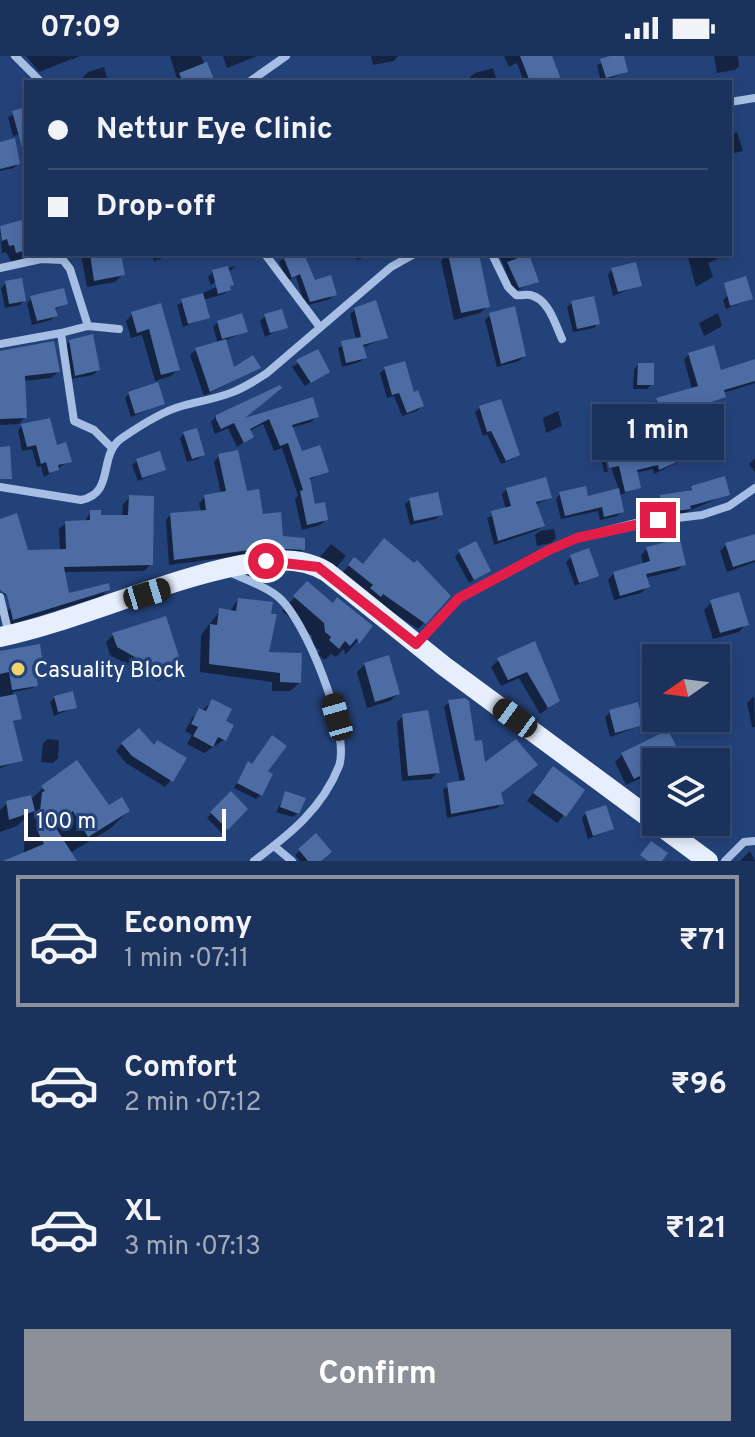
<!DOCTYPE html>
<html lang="en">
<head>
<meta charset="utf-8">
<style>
	body { margin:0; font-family:Overpass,sans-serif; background:#283e65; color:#f1f3f6; height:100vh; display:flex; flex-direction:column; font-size:30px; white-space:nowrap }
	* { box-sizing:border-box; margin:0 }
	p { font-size:26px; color:#a0aabb }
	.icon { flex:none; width:44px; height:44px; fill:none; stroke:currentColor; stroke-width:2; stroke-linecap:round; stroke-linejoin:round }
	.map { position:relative; height:805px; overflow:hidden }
	.sheet { display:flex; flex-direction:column; background:#1b325c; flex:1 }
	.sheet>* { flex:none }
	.hud { position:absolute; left:24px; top:24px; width:708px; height:176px; border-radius:0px; box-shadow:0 4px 12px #0003,0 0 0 2px #394d72; display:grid; align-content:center; height:176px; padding:0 24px; background:#1b325c }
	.needle { width:52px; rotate:256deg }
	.tools { position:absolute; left:642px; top:588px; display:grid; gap:16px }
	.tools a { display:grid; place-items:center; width:88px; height:88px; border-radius:0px; background:#1b325c; box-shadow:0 4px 12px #0003,0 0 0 2px #394d72; font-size:40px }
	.scale { position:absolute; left:24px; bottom:20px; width:202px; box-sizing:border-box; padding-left:8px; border:4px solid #fff; border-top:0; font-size:22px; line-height:28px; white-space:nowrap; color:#fff; -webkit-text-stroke:6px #24427a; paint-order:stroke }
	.end { position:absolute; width:36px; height:36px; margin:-18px; border:10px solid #e11d48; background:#fff; box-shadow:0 0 0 4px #fff }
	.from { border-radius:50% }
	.bubble { position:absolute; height:56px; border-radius:0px; background:#1b325c; box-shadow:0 4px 12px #0003,0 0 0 2px #394d72; font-size:26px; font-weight:700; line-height:56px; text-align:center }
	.car { position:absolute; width:24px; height:48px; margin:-24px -12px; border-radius:10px; box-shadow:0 0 6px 2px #0007; background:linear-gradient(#222 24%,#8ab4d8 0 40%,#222 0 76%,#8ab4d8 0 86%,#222 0) }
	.hud b { display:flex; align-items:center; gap:28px; height:76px; font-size:30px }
	.hud b+b { border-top:2px solid #394d72 }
	.hud i { width:20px; height:20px; background:#f1f3f6 }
	ul { padding:14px 0 0; list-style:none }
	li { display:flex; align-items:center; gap:24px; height:132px; margin:0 16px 12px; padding:0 8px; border:4px solid transparent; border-radius:0px }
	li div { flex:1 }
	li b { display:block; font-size:30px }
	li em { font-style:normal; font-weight:700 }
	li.on { border-color:#8c9099 }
	li>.icon { width:72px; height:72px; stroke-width:1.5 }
	.cta { display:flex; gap:16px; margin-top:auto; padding:16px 24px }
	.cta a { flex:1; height:92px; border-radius:0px; background:#8c9099; color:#fff; font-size:32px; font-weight:700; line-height:92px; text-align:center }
	.status { display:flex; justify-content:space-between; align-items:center; height:56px; padding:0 40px; background:#1b325c; direction:ltr }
	.status svg { height:22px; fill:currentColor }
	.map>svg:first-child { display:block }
	.shadow { fill:#0007 }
	.building { fill:#4c6ca3 }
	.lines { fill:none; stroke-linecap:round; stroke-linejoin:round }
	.minor { stroke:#a7bee4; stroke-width:8 }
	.primary { stroke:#e7eefc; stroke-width:20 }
	.route { stroke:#e11d48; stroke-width:10 }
	.poi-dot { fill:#eed46b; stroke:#24427a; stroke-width:3 }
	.labels { text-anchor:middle; stroke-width:7; stroke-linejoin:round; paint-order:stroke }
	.poi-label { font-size:22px; fill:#fff; stroke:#24427a; text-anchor:start }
</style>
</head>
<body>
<div class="status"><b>07:09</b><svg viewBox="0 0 49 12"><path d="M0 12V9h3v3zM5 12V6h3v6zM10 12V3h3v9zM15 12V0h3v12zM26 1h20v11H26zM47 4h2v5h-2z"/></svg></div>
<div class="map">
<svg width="755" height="805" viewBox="0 0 755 805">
	<rect width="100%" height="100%" fill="#24427a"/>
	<!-- shadow -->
	<path class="shadow" d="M 26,0 L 80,0 L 39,16 Z
		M 170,0 L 201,0 L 212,26 L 178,26 Z
		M 223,0 L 257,0 L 227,12 Z
		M 371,0 L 398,0 L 394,5 L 373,9 Z
		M 504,0 L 540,0 L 560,26 L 524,26 L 517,7 L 509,11 Z
		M 621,0 L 626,16 L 601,26 L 597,9 Z
		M 714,0 L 738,0 L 739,10 L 735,14 L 717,17 Z
		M 104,11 L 108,26 L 85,26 L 83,21 L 88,16 Z
		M 493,12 L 497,26 L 472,26 L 470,21 L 475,17 Z
		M 26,53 L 26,76 L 13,80 L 8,61 Z
		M 737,76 L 743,95 L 730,98 L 730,79 Z
		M 0,87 L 18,107 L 14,112 L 0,115 Z
		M 26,165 L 26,198 L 33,198 L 12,207 L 6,196 L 2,197 L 0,172 Z
		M 81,198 L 119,198 L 122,219 L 115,226 L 87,231 Z
		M 151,198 L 176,198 L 154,205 Z
		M 290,198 L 301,198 L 314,226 L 334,238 L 330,243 L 305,250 L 296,221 L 287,225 L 279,206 Z
		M 355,198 L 375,198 L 357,204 Z
		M 447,198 L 476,198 L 488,250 L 480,257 L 454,264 L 441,205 Z
		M 499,198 L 522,198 L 536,225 L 514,236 Z
		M 642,198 L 659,198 L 643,202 Z
		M 687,198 L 727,198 L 708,207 L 713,221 L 696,231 Z
		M 235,210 L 235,211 L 211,229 L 208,221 L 213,216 Z
		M 612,214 L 640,229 L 613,240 L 608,219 Z
		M 227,226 L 229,233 L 224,238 L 203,244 L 208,261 L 183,271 L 177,249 Z
		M 6,227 L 24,245 L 20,249 L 5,252 L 1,232 Z
		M 728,239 L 751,243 L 726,253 L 723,244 Z
		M 32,242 L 66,248 L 54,254 L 55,259 L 51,264 L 32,269 L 27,247 Z
		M 572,247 L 598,267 L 594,272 L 573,276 L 567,251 Z
		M 160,250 L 177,314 L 171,320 L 155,325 L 142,279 L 131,282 L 126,265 L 132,258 Z
		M 355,254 L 386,281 L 362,292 L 364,302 L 360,306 L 342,311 L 338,292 L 356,284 L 350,258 Z
		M 718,257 L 722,270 L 704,280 L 699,267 Z
		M 490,259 L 524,300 L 519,305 L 497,311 L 485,264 Z
		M 265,260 L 285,271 L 265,281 L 260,265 Z
		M 218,266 L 246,275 L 224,285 L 233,314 L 259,312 L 204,340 L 190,299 L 196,294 L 218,287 L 213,271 Z
		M 70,285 L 98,314 L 93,319 L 71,323 L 65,290 Z
		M 317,295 L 328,315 L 305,330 L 292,311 Z
		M 0,296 L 58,316 L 51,322 L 23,325 L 25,361 L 19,368 L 0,369 Z
		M 689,298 L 720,316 L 755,305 L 755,327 L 701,344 L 702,348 L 690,355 L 704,393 L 654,418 L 653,413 L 635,417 L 639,431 L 618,440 L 622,455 L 617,460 L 600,464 L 598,455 L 561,463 L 556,443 L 560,438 L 586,442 L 619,434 L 607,400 L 620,403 L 648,400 L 676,392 L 667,367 L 658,369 L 652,349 L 657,344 L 692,333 L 684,304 Z
		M 638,309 L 652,328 L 647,333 L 633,333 L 634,314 Z
		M 385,313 L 422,350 L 417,355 L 402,360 L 394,340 L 387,342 L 380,317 Z
		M 129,337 L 163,347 L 131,361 L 125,342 Z
		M 312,344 L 317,360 L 311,366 L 291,372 L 301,397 L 326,415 L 308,425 L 314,451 L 326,464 L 320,469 L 302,474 L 295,443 L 298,440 L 282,392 L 274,395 L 263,368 L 249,375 L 252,381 L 237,391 L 228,372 L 215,378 L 211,366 L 217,360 L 239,366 Z
		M 480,352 L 518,398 L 513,403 L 501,408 L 487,378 L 483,380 L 475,356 Z
		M 610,354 L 636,368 L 610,378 L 605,358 Z
		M 558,355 L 562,370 L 546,377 L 543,362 Z
		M 22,370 L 55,392 L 69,405 L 44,421 L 41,410 L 37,411 L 32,393 L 22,395 L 18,374 Z
		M 184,378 L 203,398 L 198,403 L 187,406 L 180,382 Z
		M 219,400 L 281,481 L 303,493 L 297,498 L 259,497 L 169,509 L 166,464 L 171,458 L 201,456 L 199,447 L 205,441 L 221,438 L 214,406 Z
		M 605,402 L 608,416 L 604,416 L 602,405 Z
		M 755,402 L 755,416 L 749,408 Z
		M 137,405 L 164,414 L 138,425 L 132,409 Z
		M 692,432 L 728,438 L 684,457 L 658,460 L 656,446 L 661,441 L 687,437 Z
		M 507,433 L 550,442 L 535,449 L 543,469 L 538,474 L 494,489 L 487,462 L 506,454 L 502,438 Z
		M 130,441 L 151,508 L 144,515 L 63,516 L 68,540 L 108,533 L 102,540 L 7,570 L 4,559 L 10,552 L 37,548 L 3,538 L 13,515 L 0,516 L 0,465 L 27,496 L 60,495 L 59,473 L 66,467 L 84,466 L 91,456 L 99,461 L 122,461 L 123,448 Z
		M 410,444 L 441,458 L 436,463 L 410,469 L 405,448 Z
		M 554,473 L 556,482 L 551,487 L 537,490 L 535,479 L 540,475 Z
		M 755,480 L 755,506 L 727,516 L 720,495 L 726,489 Z
		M 331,488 L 346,500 L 335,513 L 320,501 Z
		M 647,493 L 684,508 L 678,514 L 645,522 L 648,530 L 641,537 L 614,544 L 608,524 L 614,517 L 643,509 L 641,499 Z
		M 459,496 L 489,515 L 469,527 L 455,501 Z
		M 571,501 L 596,520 L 575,530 L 566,506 Z
		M 354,504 L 363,510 L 448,540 L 418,573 L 366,539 L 368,536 L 343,516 Z
		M 307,528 L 332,549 L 371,570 L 345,599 L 344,593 L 336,601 L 331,598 L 325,604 L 317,598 L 320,595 L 313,589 L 312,580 L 282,555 Z
		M 238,544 L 266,598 L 300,626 L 290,635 L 272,635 L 272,626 L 200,616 L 201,579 L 220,555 L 229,556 Z
		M 712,546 L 746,568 L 739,576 L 713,583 L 704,554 Z
		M 113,579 L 181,612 L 173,620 L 157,625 L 110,599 L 106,586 Z
		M 534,588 L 558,645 L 540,658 L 519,622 L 501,630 L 491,611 L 499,604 Z
		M 0,597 L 41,608 L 33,613 L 36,629 L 33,632 L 13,636 L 19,662 L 12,667 L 21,704 L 0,712 Z
		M 365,608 L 398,638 L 390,645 L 367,652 L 357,616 Z
		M 754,640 L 755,671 L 752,671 L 747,647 Z
		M 55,641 L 75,651 L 54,660 L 50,646 Z
		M 212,646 L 223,666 L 224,684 L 204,697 L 187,688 L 192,679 L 185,675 L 192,662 Z
		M 449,646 L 499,738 L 502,747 L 497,752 L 447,762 L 443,733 L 460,727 L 444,651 Z
		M 610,656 L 642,669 L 610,681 L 605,661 Z
		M 403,660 L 437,717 L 431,723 L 402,725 L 397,666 Z
		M 48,683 L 59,684 L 58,702 L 53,707 L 41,706 L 43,687 Z
		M 122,688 L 171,724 L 165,731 L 126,707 L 116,695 Z
		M 622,699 L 679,700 L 672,706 L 656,706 L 656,715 L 626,729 L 615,706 Z
		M 248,708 L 265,716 L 261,739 L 256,743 L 234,732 Z
		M 545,720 L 564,759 L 557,767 L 527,745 Z
		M 43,732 L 109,751 L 128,755 L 111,772 L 70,797 L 75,805 L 11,805 L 24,798 L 25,762 L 17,770 L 0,776 L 0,754 L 7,747 L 30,744 Z
		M 656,735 L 656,758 L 644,749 Z
		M 286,737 L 298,757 L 293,761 L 276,756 Z
		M 231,738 L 246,753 L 222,777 L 207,762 Z
		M 586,757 L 612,773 L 588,783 L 582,762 Z
		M 300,794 L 319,805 L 300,805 L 295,799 Z
		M 750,795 L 755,805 L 740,805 Z"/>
	<!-- building -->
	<path class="building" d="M 520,0 L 552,0 L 562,26 L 530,26 Z
		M 610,0 L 624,0 L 628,16 L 606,22 L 600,3 Z
		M 207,6 L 215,26 L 183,26 L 179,17 Z
		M 26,51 L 26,94 L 23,95 L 12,55 Z
		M 15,82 L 20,108 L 0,113 L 0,86 Z
		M 26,163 L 26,194 L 16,197 L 14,189 L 9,190 L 7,183 L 2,185 L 0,170 Z
		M 90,198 L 121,198 L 125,219 L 94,225 Z
		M 282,198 L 304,198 L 315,224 L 331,219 L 337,239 L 310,246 L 300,218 L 292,222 Z
		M 448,198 L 479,198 L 490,251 L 461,257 Z
		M 529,198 L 539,226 L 519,232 L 507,206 Z
		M 636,206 L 642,230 L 618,236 L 611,212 Z
		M 228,210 L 234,229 L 230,230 L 231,234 L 218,238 L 212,214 Z
		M 746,220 L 753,243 L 730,250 L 724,227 Z
		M 22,222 L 26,245 L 9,248 L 5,225 Z
		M 64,232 L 68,248 L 55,252 L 58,260 L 37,265 L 30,240 Z
		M 203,237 L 210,262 L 188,268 L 181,243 Z
		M 594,240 L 600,268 L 577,273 L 571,245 Z
		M 376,244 L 388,282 L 363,289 L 367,302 L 346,307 L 341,285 L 361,281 L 354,252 Z
		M 161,247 L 180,314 L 161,319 L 149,273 L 137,277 L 131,256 Z
		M 515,250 L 526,300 L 501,308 L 489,257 Z
		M 282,253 L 288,272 L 270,277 L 264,258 Z
		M 242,257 L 248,276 L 222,283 L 217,265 Z
		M 93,278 L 100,314 L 75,320 L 69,284 Z
		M 226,283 L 234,311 L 253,299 L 261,312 L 210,336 L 195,292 Z
		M 54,285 L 60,316 L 25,320 L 27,362 L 0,363 L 0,295 Z
		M 714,289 L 721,314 L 755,303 L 755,325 L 724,334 L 726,341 L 694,352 L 693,357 L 706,393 L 659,414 L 658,409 L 637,414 L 641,432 L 625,436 L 619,410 L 609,412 L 606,398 L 620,395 L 622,401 L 648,398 L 681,388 L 672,363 L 664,365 L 656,342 L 698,330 L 688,297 Z
		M 318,293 L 330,316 L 311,327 L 296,304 Z
		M 405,305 L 414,336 L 418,334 L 424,350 L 407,357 L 399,337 L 392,339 L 384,311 Z
		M 638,307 L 654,307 L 654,329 L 637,329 Z
		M 158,326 L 165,348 L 135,358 L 128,336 Z
		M 280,329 L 282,332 L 245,362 L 313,341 L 319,361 L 292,369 L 302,395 L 320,389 L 329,416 L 310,422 L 315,448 L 325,446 L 328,464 L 307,469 L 300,435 L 303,434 L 288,387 L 280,390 L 269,363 L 250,373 L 254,381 L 244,387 L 234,367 L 221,373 L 216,363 L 216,359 Z
		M 501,343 L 520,399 L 506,405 L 491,375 L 487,376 L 479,350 Z
		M 632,346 L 638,369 L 615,375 L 609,352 Z
		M 50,362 L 57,389 L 66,386 L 72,406 L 58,409 L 59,414 L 49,417 L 46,406 L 41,408 L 36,389 L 27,391 L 21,368 Z
		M 197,372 L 205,399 L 192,403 L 183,376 Z
		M 10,390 L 12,423 L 0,423 L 0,391 Z
		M 238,394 L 247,435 L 259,433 L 263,458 L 281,456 L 283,480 L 305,482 L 305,494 L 266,492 L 174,504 L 170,457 L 206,454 L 204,439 L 226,435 L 218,398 Z
		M 160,395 L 166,414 L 142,422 L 136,403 Z
		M 725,420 L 730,439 L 690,450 L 691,453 L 662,457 L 660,439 L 692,434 L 691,430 Z
		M 546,421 L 552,442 L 536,446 L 545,470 L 498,485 L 491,455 L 511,450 L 506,432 Z
		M 586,430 L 588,440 L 619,432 L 624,456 L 604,461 L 602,451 L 565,460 L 559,436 Z
		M 438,436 L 443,459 L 414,465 L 409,442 Z
		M 129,439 L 154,440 L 153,509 L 64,511 L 69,537 L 109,527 L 110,534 L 13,564 L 7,539 L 0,534 L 0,463 L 17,457 L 28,494 L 66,493 L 65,465 L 90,464 L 90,454 L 101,454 L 101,459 L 128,459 Z
		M 755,478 L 755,504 L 733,511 L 725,487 Z
		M 384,482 L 414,507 L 417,504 L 451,540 L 426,568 L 383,538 L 381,541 L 370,532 L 373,529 L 348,509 L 354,501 L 363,508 Z
		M 680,483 L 686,509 L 646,518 L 650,531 L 620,540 L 613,516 L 650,505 L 646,491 Z
		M 476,485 L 491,515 L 474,524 L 458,494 Z
		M 589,492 L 599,520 L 579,527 L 570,499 Z
		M 307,525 L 333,547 L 337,541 L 373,570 L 359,588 L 357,582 L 350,590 L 345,585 L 339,593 L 329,584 L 331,581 L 325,576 L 324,567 L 293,540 Z
		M 739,536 L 749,569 L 720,577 L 710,544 Z
		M 238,542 L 273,546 L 271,558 L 277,558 L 269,596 L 302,597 L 301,627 L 280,626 L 280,617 L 209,608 L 210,568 L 217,569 L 219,552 L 236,555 Z
		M 166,560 L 183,613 L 165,618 L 117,591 L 112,577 Z
		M 535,585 L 560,645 L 548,652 L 527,616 L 508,624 L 497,602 Z
		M 40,588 L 43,609 L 35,611 L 38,630 L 12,634 L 9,616 L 0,618 L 0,595 Z
		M 389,599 L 400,638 L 375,646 L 364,607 Z
		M 73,635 L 77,652 L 58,656 L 54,640 Z
		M 16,638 L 22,663 L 13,665 L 23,705 L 0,710 L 0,641 Z
		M 465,642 L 469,645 L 475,685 L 482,684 L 485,706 L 516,683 L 538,709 L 501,737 L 504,748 L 451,758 L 447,727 L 465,724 L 448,644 Z
		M 212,643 L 232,653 L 226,665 L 234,669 L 226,685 L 218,681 L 213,691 L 193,680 L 198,671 L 191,668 L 199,652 L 206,655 Z
		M 638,646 L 644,669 L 615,677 L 609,654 Z
		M 428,654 L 440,717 L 408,720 L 402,658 Z
		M 139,672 L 154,689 L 157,684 L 187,702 L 173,726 L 132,700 L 121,687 Z
		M 668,674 L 681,700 L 669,706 L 656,706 L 656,712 L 634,723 L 621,697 Z
		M 272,679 L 287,690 L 268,715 L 273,718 L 262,740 L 237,727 L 248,705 L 252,708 Z
		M 77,704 L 109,749 L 122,741 L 130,755 L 88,781 L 73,755 L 54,769 L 77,805 L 3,805 L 44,788 L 38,776 L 42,736 L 45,735 L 41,730 Z
		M 553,710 L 585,734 L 566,761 L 533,737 Z
		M 231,735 L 248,753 L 228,774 L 210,756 Z
		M 285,735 L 306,742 L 299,758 L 280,751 Z
		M 31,739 L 35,755 L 9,764 L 6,745 Z
		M 606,749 L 614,773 L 593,780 L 585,756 Z
		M 316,777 L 332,796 L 321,805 L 308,805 L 298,793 Z
		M 651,785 L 668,797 L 662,805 L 648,805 L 640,799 Z"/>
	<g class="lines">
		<!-- minor -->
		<path class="minor" d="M 15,0 L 41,26
			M 249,26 L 286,0
			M 730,46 L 755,42
			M 265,198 L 319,270
			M 492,198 L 508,231 L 516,239 C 521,240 525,238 530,239 C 549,243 555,268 562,283
			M 0,212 L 41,203 L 63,204 L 70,213 L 88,270 L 119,273
			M 88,270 L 61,277 L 74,365 L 94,374 L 112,392
			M 0,288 L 61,277
			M 0,431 L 81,444 C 116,437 97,399 122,382 C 138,371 163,355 182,350 C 221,340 231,341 267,317 L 391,211 L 414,198
			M 227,515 C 243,523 264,529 277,540 C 305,561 351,677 339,710 C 322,753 290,778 254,805
			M 0,541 L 9,578
			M 417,588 L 459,542 L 549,494 L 577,482 L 635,467 L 702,459 L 729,450 L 755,432
			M 274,790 L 292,805
			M 725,805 L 744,786 L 755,785"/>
		<!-- primary -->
		<path class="primary" d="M 0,581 C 88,562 181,515 267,505 C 287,503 309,505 327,516 L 444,610 L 708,805"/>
	</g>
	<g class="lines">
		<!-- route -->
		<path class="route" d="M 266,505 L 318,511 L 416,588 L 459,542 L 549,494 L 577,482 L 658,464"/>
	</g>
	<!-- markers -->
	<circle class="poi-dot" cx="18" cy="613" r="8"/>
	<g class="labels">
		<!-- poi labels -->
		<g class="poi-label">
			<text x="34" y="621">Casuality Block</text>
		</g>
	</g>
</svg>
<div class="tools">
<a><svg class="needle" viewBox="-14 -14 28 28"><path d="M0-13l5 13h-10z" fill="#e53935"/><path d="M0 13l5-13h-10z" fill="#a0aabb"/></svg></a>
<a><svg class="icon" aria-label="layers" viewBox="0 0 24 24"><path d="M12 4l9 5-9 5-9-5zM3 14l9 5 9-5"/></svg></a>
</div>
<div class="scale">100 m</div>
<i class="end from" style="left:266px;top:505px"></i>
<i class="end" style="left:658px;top:464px"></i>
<div class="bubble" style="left:592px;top:348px;width:132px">1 min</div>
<i class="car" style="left:147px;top:538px;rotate:73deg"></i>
<i class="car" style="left:337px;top:661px;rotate:344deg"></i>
<i class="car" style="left:515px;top:662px;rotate:306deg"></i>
<div class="hud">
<b><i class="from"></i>Nettur Eye Clinic</b>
<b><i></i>Drop-off</b>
</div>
</div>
<section class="sheet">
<ul>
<li class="on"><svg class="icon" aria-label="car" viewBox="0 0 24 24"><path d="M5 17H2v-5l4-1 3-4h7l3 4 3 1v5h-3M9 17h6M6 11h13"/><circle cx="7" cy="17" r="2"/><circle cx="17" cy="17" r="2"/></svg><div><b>Economy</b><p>1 min · 07:11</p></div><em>₹71</em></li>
<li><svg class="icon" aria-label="car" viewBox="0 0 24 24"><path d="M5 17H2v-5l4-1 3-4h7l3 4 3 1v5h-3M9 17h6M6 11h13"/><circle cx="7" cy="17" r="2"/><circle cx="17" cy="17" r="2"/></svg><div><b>Comfort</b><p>2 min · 07:12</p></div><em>₹96</em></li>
<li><svg class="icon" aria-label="car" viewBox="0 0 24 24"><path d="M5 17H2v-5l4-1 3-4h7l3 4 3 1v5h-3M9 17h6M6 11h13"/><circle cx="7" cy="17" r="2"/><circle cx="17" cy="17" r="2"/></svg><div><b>XL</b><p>3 min · 07:13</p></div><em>₹121</em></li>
</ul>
<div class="cta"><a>Confirm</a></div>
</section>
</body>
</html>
